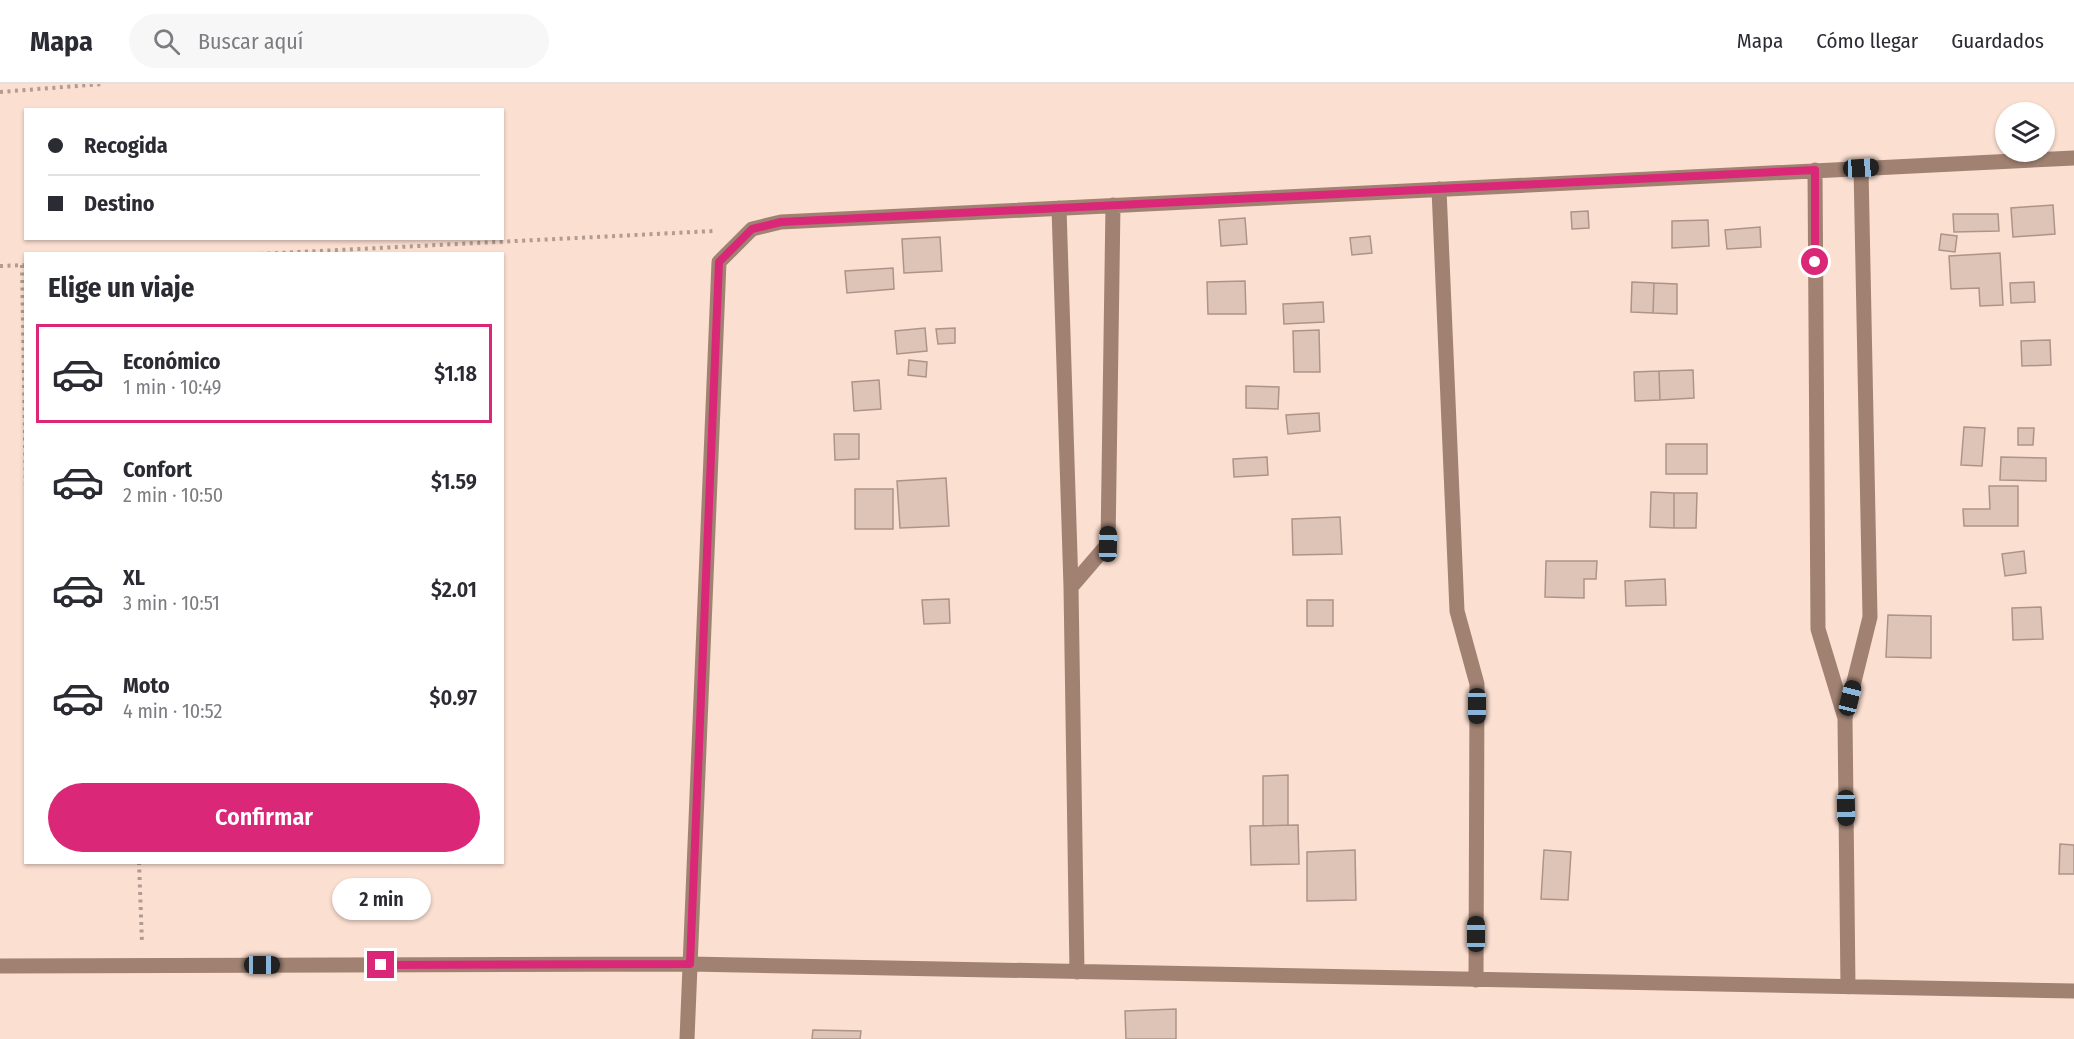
<!DOCTYPE html>
<html lang="es">
<head>
<meta charset="utf-8">
<style>
	body { margin:0; font-family:"Fira Sans Condensed",sans-serif; background:#f7f7f7; color:#2b2b33; height:100vh; display:flex; flex-direction:column; font-size:22px; white-space:nowrap }
	* { box-sizing:border-box; margin:0 }
	p { font-size:20px; color:#7c7c81 }
	.icon { flex:none; width:33px; height:33px; fill:none; stroke:currentColor; stroke-width:2; stroke-linecap:round; stroke-linejoin:round }
	.map { position:relative; flex:1; overflow:hidden }
	.panel { position:absolute; left:24px; top:168px; width:480px; height:612px; display:flex; flex-direction:column; background:#fff; border-radius:0px; box-shadow:0 2px 4px #0004 }
	.panel>* { flex:none }
	.banner { position:absolute; left:24px; top:24px; width:480px; height:132px; border-radius:0px; box-shadow:0 2px 4px #0004; display:grid; align-content:center; height:132px; padding:0 24px; background:#fff }
	.controls { position:absolute; left:1995px; top:18px; display:grid; gap:12px }
	.controls a { display:grid; place-items:center; width:60px; height:60px; border-radius:50%; background:#fff; box-shadow:0 2px 4px #0004; font-size:30px }
	.end { position:absolute; width:27px; height:27px; margin:-14px; border:8px solid #db2777; background:#fff; box-shadow:0 0 0 3px #fff }
	.from { border-radius:50% }
	.bubble { position:absolute; height:42px; border-radius:21px; background:#fff; box-shadow:0 2px 4px #0004; font-size:20px; font-weight:600; line-height:42px; text-align:center }
	.car { position:absolute; width:18px; height:36px; margin:-18px -9px; border-radius:8px; box-shadow:0 0 4px 2px #0007; background:linear-gradient(#222 24%,#8ab4d8 0 40%,#222 0 76%,#8ab4d8 0 86%,#222 0) }
	.banner b { display:flex; align-items:center; gap:21px; height:57px; font-size:22px }
	.banner b+b { border-top:2px solid #e1e1e2 }
	.banner i { width:15px; height:15px; background:#2b2b33 }
	ul { padding:0; list-style:none }
	li { display:flex; align-items:center; gap:18px; height:99px; margin:0 12px 9px; padding:0 12px; border:3px solid transparent; border-radius:0px }
	li div { flex:1 }
	li b { display:block; font-size:22px }
	li em { font-style:normal; font-weight:600 }
	li.on { border-color:#db2777 }
	li>.icon { width:54px; height:54px; stroke-width:1.5 }
	h2 { padding:0 24px; font-size:27px; line-height:72px }
	.button { display:flex; gap:12px; margin-top:auto; padding:12px 24px }
	.button a { flex:1; height:69px; border-radius:36px; background:#db2777; color:#fff; font-size:24px; font-weight:600; line-height:69px; text-align:center }
	header { display:flex; align-items:center; gap:36px; box-sizing:border-box; height:84px; padding:0 30px; background:#fff; border-bottom:2px solid #e1e1e2 }
	header strong { font-size:28px }
	nav { display:flex; gap:33px; margin-inline-start:auto; font-size:21px }
	.search { width:420px; height:54px; background:#f7f7f7; display:flex; align-items:center; gap:15px; box-sizing:border-box; padding:0 21px; border-radius:33px; color:#7c7c81; font-size:22px }
	.map>svg:first-child { display:block }
	.building { fill:#dec4b6; stroke:#ae9488; stroke-width:1.5 }
	.lines { fill:none; stroke-linecap:round; stroke-linejoin:round }
	.path { stroke:#b29c91; stroke-width:4; stroke-dasharray:3 4.5; stroke-linecap:butt }
	.minor { stroke:#a18272; stroke-width:15 }
	.route { stroke:#db2777; stroke-width:8 }
</style>
</head>
<body>
<header>
<strong>Mapa</strong>
<div class="search"><svg class="icon" aria-label="search" viewBox="0 0 24 24"><circle cx="10" cy="10" r="6"/><path d="M15 15l6 6"/></svg>Buscar aquí</div>
<nav><a>Mapa</a><a>Cómo llegar</a><a>Guardados</a></nav>
</header>
<div class="map">
<svg width="2074" height="955" viewBox="0 0 2074 955">
	<rect width="100%" height="100%" fill="#fbdfd1"/>
	<!-- building -->
	<path class="building" d="M 2053,121 L 2055,150 L 2013,153 L 2011,124 Z
		M 1588,127 L 1589,144 L 1572,145 L 1571,128 Z
		M 1953,130 L 1998,130 L 1999,147 L 1954,148 Z
		M 1245,134 L 1247,160 L 1221,162 L 1219,136 Z
		M 1708,136 L 1709,162 L 1672,164 L 1672,137 Z
		M 1760,143 L 1761,163 L 1727,165 L 1725,146 Z
		M 1941,150 L 1957,152 L 1955,168 L 1939,166 Z
		M 1370,152 L 1372,169 L 1352,171 L 1350,154 Z
		M 940,153 L 942,187 L 904,189 L 902,155 Z
		M 2000,169 L 2003,221 L 1980,222 L 1979,204 L 1951,205 L 1949,172 Z
		M 893,184 L 894,205 L 847,209 L 845,187 Z
		M 1245,197 L 1246,230 L 1208,230 L 1207,198 Z
		M 1632,198 L 1654,199 L 1653,229 L 1631,228 Z
		M 2034,198 L 2035,218 L 2011,219 L 2010,199 Z
		M 1654,199 L 1677,200 L 1677,230 L 1653,229 Z
		M 1323,218 L 1324,238 L 1284,240 L 1283,220 Z
		M 925,244 L 927,267 L 897,270 L 895,247 Z
		M 955,244 L 955,259 L 938,260 L 936,245 Z
		M 1319,246 L 1320,288 L 1294,288 L 1293,247 Z
		M 2050,256 L 2051,281 L 2022,282 L 2021,257 Z
		M 909,276 L 927,278 L 926,293 L 908,291 Z
		M 1693,286 L 1694,314 L 1660,316 L 1659,287 Z
		M 1659,287 L 1660,316 L 1635,317 L 1634,288 Z
		M 879,296 L 881,325 L 854,327 L 852,298 Z
		M 1246,302 L 1279,303 L 1278,325 L 1246,324 Z
		M 1319,329 L 1320,347 L 1288,350 L 1286,331 Z
		M 1964,343 L 1985,344 L 1982,382 L 1961,381 Z
		M 2018,344 L 2034,344 L 2033,361 L 2018,361 Z
		M 834,350 L 859,350 L 859,375 L 835,376 Z
		M 1666,360 L 1707,360 L 1707,390 L 1666,390 Z
		M 1267,373 L 1268,391 L 1234,393 L 1233,375 Z
		M 2001,373 L 2046,374 L 2046,397 L 2000,396 Z
		M 946,394 L 949,442 L 900,444 L 897,397 Z
		M 1989,402 L 2018,402 L 2018,442 L 1964,442 L 1963,425 L 1990,425 Z
		M 855,405 L 893,405 L 893,445 L 855,445 Z
		M 1651,408 L 1674,409 L 1674,444 L 1650,443 Z
		M 1674,409 L 1697,409 L 1696,444 L 1674,444 Z
		M 1340,433 L 1342,470 L 1293,471 L 1292,435 Z
		M 2024,467 L 2026,489 L 2005,492 L 2002,470 Z
		M 1546,477 L 1597,477 L 1596,495 L 1584,495 L 1584,514 L 1545,513 Z
		M 1665,495 L 1666,521 L 1626,522 L 1625,497 Z
		M 949,515 L 950,539 L 924,540 L 922,516 Z
		M 1307,516 L 1333,516 L 1333,542 L 1307,542 Z
		M 2041,523 L 2043,555 L 2013,556 L 2012,524 Z
		M 1888,531 L 1931,532 L 1931,574 L 1886,573 Z
		M 1288,691 L 1288,741 L 1263,742 L 1263,692 Z
		M 1298,741 L 1299,780 L 1251,781 L 1250,742 Z
		M 2060,760 L 2074,761 L 2074,790 L 2059,790 Z
		M 1355,766 L 1356,816 L 1307,817 L 1307,768 Z
		M 1544,766 L 1571,768 L 1568,816 L 1541,815 Z
		M 1176,925 L 1176,955 L 1126,955 L 1125,927 Z
		M 813,946 L 861,947 L 860,955 L 812,955 Z"/>
	<g class="lines">
		<!-- path -->
		<path class="path" d="M 0,8 L 103,0
			M 260,170 L 714,147
			M 22,181 L 26,410
			M 0,182 L 26,181
			M 139,778 L 142,859"/>
		<!-- minor -->
		<path class="minor" d="M 1815,86 L 1818,545 L 1845,634 L 1870,533 L 1861,84
			M 1439,105 L 1457,527 L 1477,600 L 1476,896
			M 1059,124 L 1071,503 L 1108,460 L 1113,121
			M 1071,503 L 1077,888
			M 1845,634 L 1848,903
			M 0,882 L 690,880 L 2074,907
			M 687,955 L 719,178 L 752,145 L 781,138 L 2074,74"/>
	</g>
	<g class="lines">
		<!-- route -->
		<path class="route" d="M 381,881 L 690,880 L 719,178 L 752,145 L 781,138 L 1815,86 L 1815,178"/>
	</g>
</svg>
<div class="controls">
<a><svg class="icon" aria-label="layers" viewBox="0 0 24 24"><path d="M12 4l9 5-9 5-9-5zM3 14l9 5 9-5"/></svg></a>
</div>
<i class="end from" style="left:1815px;top:178px"></i>
<i class="end" style="left:381px;top:881px"></i>
<div class="bubble" style="left:332px;top:794px;width:99px">2 min</div>
<i class="car" style="left:1861px;top:84px;rotate:87deg"></i>
<i class="car" style="left:1108px;top:460px;rotate:1deg"></i>
<i class="car" style="left:1850px;top:614px;rotate:14deg"></i>
<i class="car" style="left:1477px;top:622px;rotate:180deg"></i>
<i class="car" style="left:1846px;top:724px;rotate:179deg"></i>
<i class="car" style="left:1476px;top:850px;rotate:0deg"></i>
<i class="car" style="left:262px;top:881px;rotate:90deg"></i>
<div class="banner">
<b><i class="from"></i>Recogida</b>
<b><i></i>Destino</b>
</div>
<section class="panel">
<h2>Elige un viaje</h2>
<ul>
<li class="on"><svg class="icon" aria-label="car" viewBox="0 0 24 24"><path d="M5 17H2v-5l4-1 3-4h7l3 4 3 1v5h-3M9 17h6M6 11h13"/><circle cx="7" cy="17" r="2"/><circle cx="17" cy="17" r="2"/></svg><div><b>Económico</b><p>1 min · 10:49</p></div><em>$1.18</em></li>
<li><svg class="icon" aria-label="car" viewBox="0 0 24 24"><path d="M5 17H2v-5l4-1 3-4h7l3 4 3 1v5h-3M9 17h6M6 11h13"/><circle cx="7" cy="17" r="2"/><circle cx="17" cy="17" r="2"/></svg><div><b>Confort</b><p>2 min · 10:50</p></div><em>$1.59</em></li>
<li><svg class="icon" aria-label="car" viewBox="0 0 24 24"><path d="M5 17H2v-5l4-1 3-4h7l3 4 3 1v5h-3M9 17h6M6 11h13"/><circle cx="7" cy="17" r="2"/><circle cx="17" cy="17" r="2"/></svg><div><b>XL</b><p>3 min · 10:51</p></div><em>$2.01</em></li>
<li><svg class="icon" aria-label="car" viewBox="0 0 24 24"><path d="M5 17H2v-5l4-1 3-4h7l3 4 3 1v5h-3M9 17h6M6 11h13"/><circle cx="7" cy="17" r="2"/><circle cx="17" cy="17" r="2"/></svg><div><b>Moto</b><p>4 min · 10:52</p></div><em>$0.97</em></li>
</ul>
<div class="button"><a>Confirmar</a></div>
</section>
</div>
</body>
</html>
